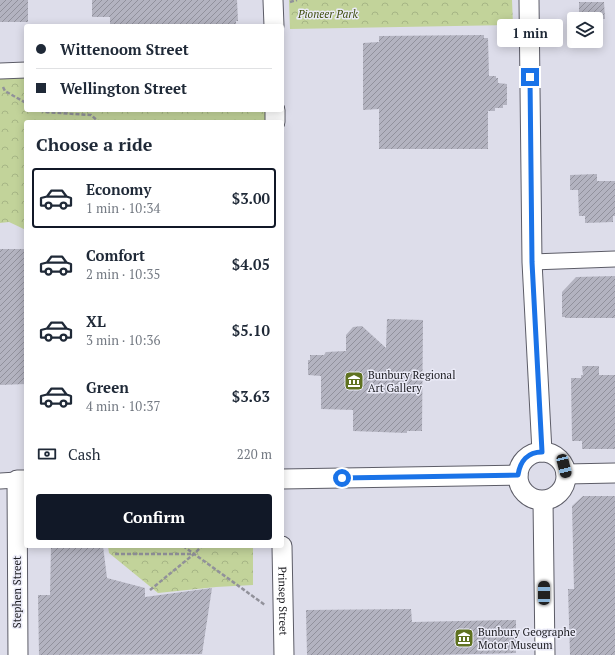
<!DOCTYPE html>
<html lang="en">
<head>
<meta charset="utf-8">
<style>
	body { margin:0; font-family:"PT Serif",serif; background:#f6f6f7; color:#1f2937; height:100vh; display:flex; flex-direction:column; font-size:15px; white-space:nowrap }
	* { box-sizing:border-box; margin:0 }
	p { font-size:13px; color:#747a83 }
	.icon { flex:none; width:22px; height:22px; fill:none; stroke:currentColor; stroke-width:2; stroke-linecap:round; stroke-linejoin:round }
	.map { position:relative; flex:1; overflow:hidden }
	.panel { position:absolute; left:24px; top:120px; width:260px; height:428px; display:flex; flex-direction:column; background:#fff; border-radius:4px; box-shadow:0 2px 10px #0003 }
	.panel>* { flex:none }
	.banner { position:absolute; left:24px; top:24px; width:260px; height:88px; border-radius:4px; box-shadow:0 2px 10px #0003; display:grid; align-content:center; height:88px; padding:0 12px; background:#fff }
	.fabs { position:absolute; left:567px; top:12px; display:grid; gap:8px }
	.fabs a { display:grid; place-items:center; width:36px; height:36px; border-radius:4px; background:#fff; box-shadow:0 2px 10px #0003; font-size:20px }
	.end { position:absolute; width:18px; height:18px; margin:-9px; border:5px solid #1a73e8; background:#fff; box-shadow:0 0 0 2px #fff }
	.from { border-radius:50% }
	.bubble { position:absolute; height:28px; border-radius:4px; background:#fff; box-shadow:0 2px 10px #0003; font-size:13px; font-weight:700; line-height:28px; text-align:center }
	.car { position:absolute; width:12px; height:24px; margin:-12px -6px; border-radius:5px; box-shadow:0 0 3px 1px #0007; background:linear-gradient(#222 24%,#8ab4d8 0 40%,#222 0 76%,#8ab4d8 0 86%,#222 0) }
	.banner b { display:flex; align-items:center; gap:14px; height:38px; font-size:15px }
	.banner b+b { border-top:1px solid #e0e1e3 }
	.banner i { width:10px; height:10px; background:#1f2937 }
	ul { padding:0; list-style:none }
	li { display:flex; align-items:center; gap:12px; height:60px; margin:0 8px 6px; padding:0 4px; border:2px solid transparent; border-radius:4px }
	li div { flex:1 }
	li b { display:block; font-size:15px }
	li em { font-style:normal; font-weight:700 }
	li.current { border-color:#111827 }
	li>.icon { width:36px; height:36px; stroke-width:1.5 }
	h2 { padding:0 12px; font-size:18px; line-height:48px }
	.pay { display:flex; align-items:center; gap:10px; height:44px; padding:0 12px; font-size:15px }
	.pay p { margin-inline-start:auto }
	.button { display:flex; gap:8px; margin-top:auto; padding:8px 12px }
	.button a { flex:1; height:46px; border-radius:4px; background:#111827; color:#fff; font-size:16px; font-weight:700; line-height:46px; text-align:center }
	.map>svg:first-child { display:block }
	.park { fill:url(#park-crowns) }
	.building { fill:url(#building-hatch) }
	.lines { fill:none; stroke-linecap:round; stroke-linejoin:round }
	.minor-casing { stroke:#5c5c67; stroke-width:17 }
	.tertiary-casing { stroke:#5c5c67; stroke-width:21 }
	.path { stroke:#91919a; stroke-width:2.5; stroke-dasharray:4 2; stroke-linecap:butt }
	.minor { stroke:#fff; stroke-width:15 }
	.tertiary { stroke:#fff; stroke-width:19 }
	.route { stroke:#1a73e8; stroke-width:5 }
	.labels { text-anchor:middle; stroke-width:3; stroke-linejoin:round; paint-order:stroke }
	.park-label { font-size:11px; font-style:italic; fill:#425011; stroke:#eaeaf7 }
	.poi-label { font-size:11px; fill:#202025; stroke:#eaeaf7; text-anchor:start }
	.street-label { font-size:11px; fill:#202025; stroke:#eaeaf7 }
</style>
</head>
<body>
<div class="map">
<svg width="615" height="655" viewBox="0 0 615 655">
	<defs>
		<pattern id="park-crowns" width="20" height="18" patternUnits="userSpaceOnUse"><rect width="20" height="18" fill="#c2d39a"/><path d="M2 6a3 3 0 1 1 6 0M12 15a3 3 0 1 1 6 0" fill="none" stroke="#a6b585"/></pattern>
		<pattern id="building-hatch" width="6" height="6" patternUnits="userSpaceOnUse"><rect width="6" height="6" fill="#b3b3c0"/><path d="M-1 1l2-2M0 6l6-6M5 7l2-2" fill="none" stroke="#91919c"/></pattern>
	</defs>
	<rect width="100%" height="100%" fill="#ddddea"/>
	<!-- park -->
	<path class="park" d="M 289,0 L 512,0 L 513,25 L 290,29 Z
		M 0,71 L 26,71 L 26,110 L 271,110 L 271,122 L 26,122 L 26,230 L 9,222 L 0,223 Z
		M 108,546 L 253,546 L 253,585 L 216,587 L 158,593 L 109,553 Z"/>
	<!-- building -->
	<path class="building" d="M 0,0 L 28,0 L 28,22 L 0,22 Z
		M 92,0 L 237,0 L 238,21 L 236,21 L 236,26 L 110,26 L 110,17 L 92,17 Z
		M 579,2 L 604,2 L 605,19 L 583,19 L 583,17 L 579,17 Z
		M 484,35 L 484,38 L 488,38 L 489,76 L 496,76 L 496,78 L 498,78 L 498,83 L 507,84 L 507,105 L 503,105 L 503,108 L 495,108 L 495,111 L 488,111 L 488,149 L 379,149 L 379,109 L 363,110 L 363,43 L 379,42 L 379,36 Z
		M 597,174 L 597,181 L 615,181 L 615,216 L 613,216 L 613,222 L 585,223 L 585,216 L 579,216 L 578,190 L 570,190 L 570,175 Z
		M 0,249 L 26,249 L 26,384 L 0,385 Z
		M 615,276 L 615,318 L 565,318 L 565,317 L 562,317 L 562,292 L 576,277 Z
		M 387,319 L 423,320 L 422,431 L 407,431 L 407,433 L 353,431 L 353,410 L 321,409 L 321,376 L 308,375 L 308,360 L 310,360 L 310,355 L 324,355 L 326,352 L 346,351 L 346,335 L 353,327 L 362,326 L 386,348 Z
		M 582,366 L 599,366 L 599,375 L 615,375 L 615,449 L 582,449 L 582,441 L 572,441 L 571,378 L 581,378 L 581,375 L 583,375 Z
		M 583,496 L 615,496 L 615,655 L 570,655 L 568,589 L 574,589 L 572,506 Z
		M 51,546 L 103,546 L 107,578 L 145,588 L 145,597 L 212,588 L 202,654 L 39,655 L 38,595 L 50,595 Z
		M 411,609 L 412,622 L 516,620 L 516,653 L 431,655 L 307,655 L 306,610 Z"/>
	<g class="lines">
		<!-- minor casing -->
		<g class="minor-casing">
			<path id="minor" d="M 0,71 L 26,70
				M 532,262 L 615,259
				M 0,481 L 17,480"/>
		</g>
		<!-- tertiary casing -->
		<g class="tertiary-casing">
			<g id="tertiary">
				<path d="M 273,0 L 274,26"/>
				<path d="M 529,0 L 532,262 L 542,452"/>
				<path d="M 275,110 L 275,122"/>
				<circle cx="542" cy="476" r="24"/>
				<path d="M 566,474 L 615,473"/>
				<path d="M 282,479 L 518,475"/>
				<path d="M 543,501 L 545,655"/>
				<path id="s1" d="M 282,546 L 284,655"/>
				<path d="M 18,655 L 17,480 L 26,480"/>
			</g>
		</g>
		<!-- path -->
		<path class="path" d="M 290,2 L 297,0
			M 3,87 L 5,91 L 26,103
			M 40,110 L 44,112 L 91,115 L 99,122
			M 183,546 L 265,605
			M 115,554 L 193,554
			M 150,590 L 194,554 L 202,546"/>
		<!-- minor -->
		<use href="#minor" class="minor"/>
		<!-- tertiary -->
		<use href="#tertiary" class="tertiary"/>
	</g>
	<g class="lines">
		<!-- route -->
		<path class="route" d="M 342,478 L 518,475 C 520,461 528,452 542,452 L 532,262 L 530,77"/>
	</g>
	<!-- icons -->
	<defs>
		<g id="museum-square" transform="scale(1)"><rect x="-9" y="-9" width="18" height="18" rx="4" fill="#5f7220" stroke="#eaeaf7"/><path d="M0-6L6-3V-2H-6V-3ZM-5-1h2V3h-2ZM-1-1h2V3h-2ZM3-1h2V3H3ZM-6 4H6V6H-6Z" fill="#fff"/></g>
	</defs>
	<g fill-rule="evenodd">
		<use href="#museum-square" x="354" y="381"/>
		<use href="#museum-square" x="464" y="638"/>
	</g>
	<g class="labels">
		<!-- park labels -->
		<g class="park-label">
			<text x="328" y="18">Pioneer Park</text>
		</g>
		<!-- poi labels -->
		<g class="poi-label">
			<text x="368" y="379">Bunbury Regional<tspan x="368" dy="13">Art Gallery</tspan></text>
			<text x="478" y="636">Bunbury Geographe<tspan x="478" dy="13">Motor Museum</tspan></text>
		</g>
		<!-- street labels -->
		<g class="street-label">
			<text transform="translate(17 592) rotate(-90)" y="4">Stephen Street</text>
			<text dy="4" stroke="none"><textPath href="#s1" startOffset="55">Prinsep Street</textPath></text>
		</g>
	</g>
</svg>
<div class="fabs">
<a><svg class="icon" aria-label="layers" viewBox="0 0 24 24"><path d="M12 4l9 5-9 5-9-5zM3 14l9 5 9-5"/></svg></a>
</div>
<i class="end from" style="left:342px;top:478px"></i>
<i class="end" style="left:530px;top:77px"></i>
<div class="bubble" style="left:497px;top:19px;width:66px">1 min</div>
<i class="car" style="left:564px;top:466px;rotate:166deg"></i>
<i class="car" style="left:544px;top:593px;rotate:0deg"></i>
<div class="banner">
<b><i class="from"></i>Wittenoom Street</b>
<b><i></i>Wellington Street</b>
</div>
<section class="panel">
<h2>Choose a ride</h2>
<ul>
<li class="current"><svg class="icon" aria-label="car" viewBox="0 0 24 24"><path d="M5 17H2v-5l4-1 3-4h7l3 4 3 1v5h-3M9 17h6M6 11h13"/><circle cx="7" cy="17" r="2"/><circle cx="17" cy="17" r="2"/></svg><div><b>Economy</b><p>1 min · 10:34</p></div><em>$3.00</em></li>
<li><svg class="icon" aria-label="car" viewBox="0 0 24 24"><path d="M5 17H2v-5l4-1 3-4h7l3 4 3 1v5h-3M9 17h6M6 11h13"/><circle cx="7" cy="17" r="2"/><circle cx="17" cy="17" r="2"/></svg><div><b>Comfort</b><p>2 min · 10:35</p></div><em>$4.05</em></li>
<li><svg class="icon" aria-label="car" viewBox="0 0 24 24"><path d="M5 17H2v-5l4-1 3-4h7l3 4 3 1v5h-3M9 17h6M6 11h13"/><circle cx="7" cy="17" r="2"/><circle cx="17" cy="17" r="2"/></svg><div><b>XL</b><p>3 min · 10:36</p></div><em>$5.10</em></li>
<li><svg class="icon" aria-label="car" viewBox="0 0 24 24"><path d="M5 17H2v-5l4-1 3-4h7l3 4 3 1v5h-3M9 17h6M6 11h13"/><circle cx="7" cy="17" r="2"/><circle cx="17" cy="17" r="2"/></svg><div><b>Green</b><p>4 min · 10:37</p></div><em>$3.63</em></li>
</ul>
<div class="pay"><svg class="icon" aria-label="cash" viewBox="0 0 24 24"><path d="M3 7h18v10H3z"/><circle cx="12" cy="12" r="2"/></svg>Cash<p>220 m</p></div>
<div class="button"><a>Confirm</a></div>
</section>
</div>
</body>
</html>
